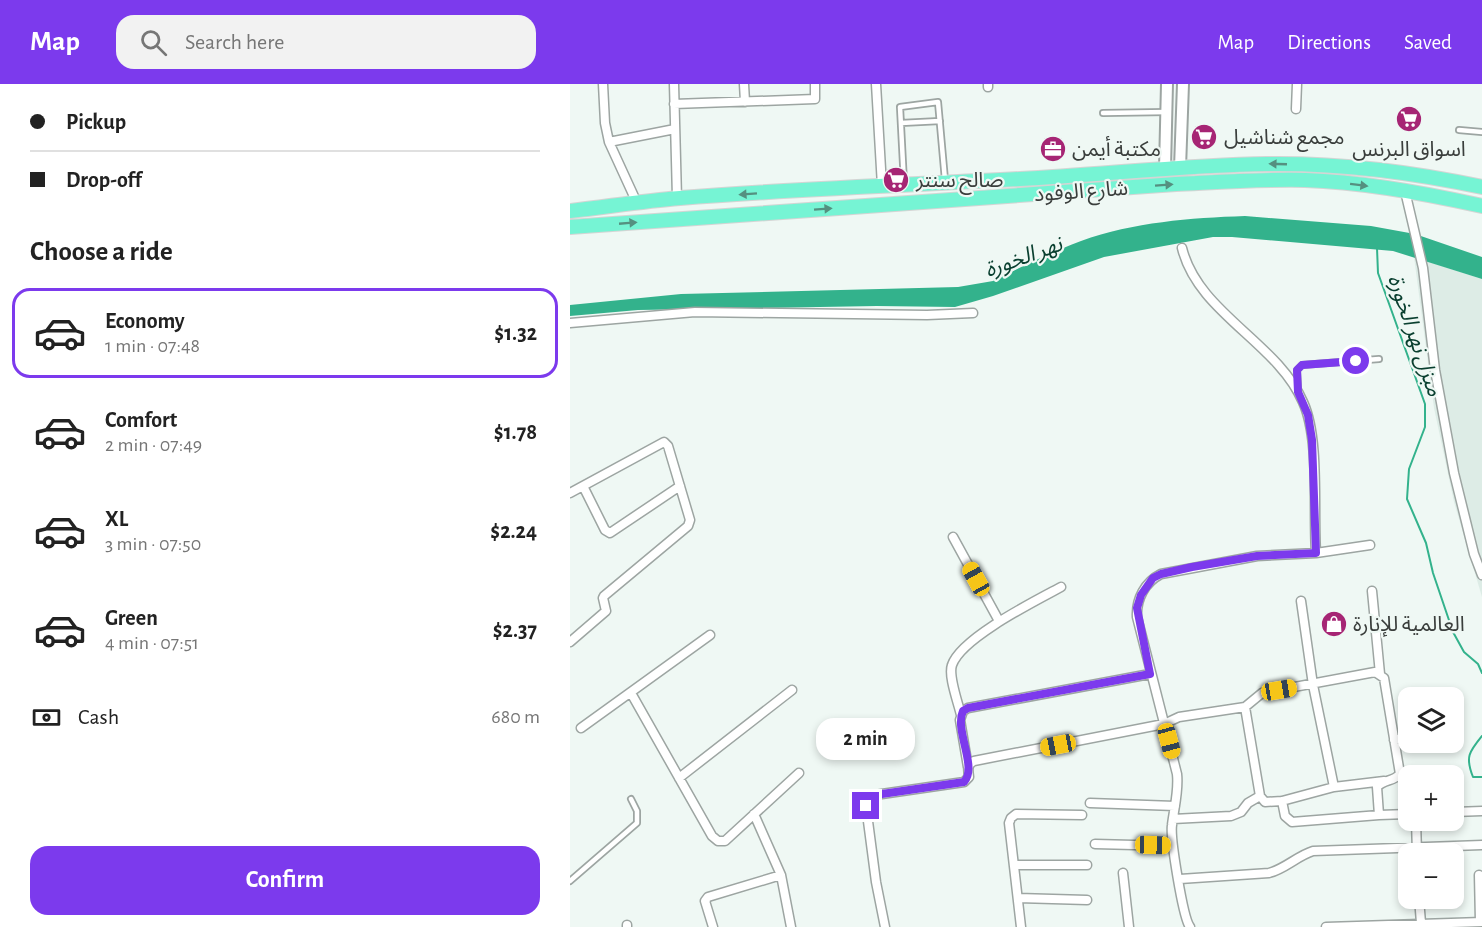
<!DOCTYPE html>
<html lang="en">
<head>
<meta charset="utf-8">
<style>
	body { margin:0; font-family:"Alegreya Sans","Noto Sans Arabic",sans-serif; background:#f2f2f2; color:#222; height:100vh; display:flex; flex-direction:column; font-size:22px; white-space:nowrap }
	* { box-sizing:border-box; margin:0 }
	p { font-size:20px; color:#767676 }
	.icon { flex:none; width:33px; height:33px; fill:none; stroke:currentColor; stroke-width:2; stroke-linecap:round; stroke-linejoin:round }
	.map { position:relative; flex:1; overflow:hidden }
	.sheet { display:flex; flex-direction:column; background:#fff; width:570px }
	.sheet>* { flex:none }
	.hud { display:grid; align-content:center; height:132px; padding:0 30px; background:#fff }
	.tools { position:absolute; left:828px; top:603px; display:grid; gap:12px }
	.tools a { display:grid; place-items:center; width:66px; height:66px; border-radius:12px; background:#fff; box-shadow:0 3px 9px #0003; font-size:30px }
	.end { position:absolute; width:27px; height:27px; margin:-14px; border:8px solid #7c3aed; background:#fff; box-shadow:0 0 0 3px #fff }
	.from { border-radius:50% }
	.bubble { position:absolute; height:42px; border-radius:18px; background:#fff; box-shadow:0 3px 9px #0003; font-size:20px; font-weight:700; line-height:42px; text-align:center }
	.car { position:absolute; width:18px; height:36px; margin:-18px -9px; border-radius:8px; box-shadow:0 0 4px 2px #0007; background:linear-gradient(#f5c518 24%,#345 0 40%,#f5c518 0 76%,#345 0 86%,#f5c518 0) }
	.hud b { display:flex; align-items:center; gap:21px; height:57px; font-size:22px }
	.hud b+b { border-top:2px solid #e0e0e0 }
	.hud i { width:15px; height:15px; background:#222 }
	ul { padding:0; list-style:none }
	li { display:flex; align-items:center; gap:18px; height:90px; margin:0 12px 9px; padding:0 18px; border:3px solid transparent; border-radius:18px }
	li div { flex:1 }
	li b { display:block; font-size:22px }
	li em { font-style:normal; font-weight:700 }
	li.current { border-color:#7c3aed }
	li>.icon { width:54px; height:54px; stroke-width:1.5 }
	h2 { padding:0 30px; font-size:27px; line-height:72px }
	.pay { display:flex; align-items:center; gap:15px; height:66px; padding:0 30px; font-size:22px }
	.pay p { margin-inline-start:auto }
	.primary-button { display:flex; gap:12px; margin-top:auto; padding:12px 30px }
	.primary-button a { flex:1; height:69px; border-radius:18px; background:#7c3aed; color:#fff; font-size:24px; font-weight:700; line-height:69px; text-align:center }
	header { display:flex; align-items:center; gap:36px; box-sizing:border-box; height:84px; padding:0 30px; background:#7c3aed; color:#fff }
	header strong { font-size:28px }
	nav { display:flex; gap:33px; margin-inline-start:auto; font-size:21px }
	.search { width:420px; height:54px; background:#f2f2f2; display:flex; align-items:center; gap:15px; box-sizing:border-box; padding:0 21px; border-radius:18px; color:#767676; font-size:22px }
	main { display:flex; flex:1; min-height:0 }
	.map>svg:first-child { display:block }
	.built { fill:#ddece6 }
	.water { fill:#33b28c }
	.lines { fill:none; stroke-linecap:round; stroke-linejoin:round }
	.stream { stroke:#33b28c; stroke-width:2 }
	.service-casing { stroke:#9da5a2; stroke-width:8 }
	.minor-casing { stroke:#9da5a2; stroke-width:11 }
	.tertiary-casing { stroke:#9da5a2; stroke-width:14 }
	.primary-casing { stroke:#d4d5d4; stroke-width:16 }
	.service { stroke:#fff; stroke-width:4.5 }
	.minor { stroke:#fff; stroke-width:8 }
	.tertiary { stroke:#fff; stroke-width:10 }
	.primary { stroke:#76f4d4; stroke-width:14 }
	.oneway { fill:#559080 }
	.route { stroke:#7c3aed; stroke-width:8 }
	.labels { text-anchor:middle; stroke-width:4.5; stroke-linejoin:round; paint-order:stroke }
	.poi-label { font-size:21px; fill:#3a3e3c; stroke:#eff8f4; text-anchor:start }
	.street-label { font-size:21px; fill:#3a3e3c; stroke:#eff8f4 }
	.water-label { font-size:22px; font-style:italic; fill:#093f2f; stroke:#eff8f4 }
</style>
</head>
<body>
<header>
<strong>Map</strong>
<div class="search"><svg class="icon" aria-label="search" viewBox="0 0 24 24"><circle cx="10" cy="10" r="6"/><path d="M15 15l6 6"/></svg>Search here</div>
<nav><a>Map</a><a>Directions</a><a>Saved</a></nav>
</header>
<main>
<section class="sheet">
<div class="hud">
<b><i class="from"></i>Pickup</b>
<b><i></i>Drop-off</b>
</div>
<h2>Choose a ride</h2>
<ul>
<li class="current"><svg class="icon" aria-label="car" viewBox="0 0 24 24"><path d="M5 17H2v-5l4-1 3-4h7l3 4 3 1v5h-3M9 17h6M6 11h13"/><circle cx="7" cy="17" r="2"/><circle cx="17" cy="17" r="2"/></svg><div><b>Economy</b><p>1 min · 07:48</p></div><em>$1.32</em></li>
<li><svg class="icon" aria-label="car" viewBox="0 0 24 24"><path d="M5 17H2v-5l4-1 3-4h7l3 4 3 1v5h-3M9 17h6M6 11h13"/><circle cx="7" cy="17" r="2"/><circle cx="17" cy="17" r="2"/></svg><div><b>Comfort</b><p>2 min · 07:49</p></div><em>$1.78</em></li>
<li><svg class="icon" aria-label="car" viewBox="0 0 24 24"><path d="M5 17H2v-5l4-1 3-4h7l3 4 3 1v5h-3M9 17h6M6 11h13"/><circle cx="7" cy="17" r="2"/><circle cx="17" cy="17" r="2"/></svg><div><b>XL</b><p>3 min · 07:50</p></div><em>$2.24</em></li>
<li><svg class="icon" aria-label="car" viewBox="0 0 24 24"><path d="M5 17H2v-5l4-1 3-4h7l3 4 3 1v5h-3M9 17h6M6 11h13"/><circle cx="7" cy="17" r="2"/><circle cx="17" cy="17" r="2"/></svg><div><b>Green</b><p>4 min · 07:51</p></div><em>$2.37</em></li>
</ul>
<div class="pay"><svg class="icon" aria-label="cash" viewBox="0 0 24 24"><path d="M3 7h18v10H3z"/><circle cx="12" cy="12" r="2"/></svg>Cash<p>680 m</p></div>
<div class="primary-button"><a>Confirm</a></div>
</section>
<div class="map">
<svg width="912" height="843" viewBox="0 0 912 843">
	<rect width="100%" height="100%" fill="#eff8f4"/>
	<!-- built -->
	<path class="built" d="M 844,173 L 912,195 L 912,513 L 884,418 L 864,324 Z"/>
	<!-- water -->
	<path class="water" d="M 675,132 L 801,142 L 845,150 L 912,173 L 912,195 L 823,167 L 662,153 L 643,153 L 534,173 L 423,212 L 385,223 L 307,222 L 68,226 L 0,232 L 0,221 L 111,210 L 388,203 L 423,197 C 451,183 481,168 511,157 C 564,138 620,134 675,132 Z"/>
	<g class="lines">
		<!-- stream -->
		<path class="stream" d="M 807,164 L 808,189 L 855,320 L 855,343 L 839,385 L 837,415 L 856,459 L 863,489 L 883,548 L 894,568 L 908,580 L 912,589
			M 912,652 C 899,668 895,673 903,693 L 912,693"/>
		<!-- service casing -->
		<g class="service-casing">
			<path id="service" d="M 533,29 L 597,28
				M 331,39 L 370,37
				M 889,46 L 912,48
				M 334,99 L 330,23 L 368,18 L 375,96
				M 728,305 L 727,286 L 732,281 L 809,275
				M 0,797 L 67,739 L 67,727 L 61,715"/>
		</g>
		<!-- minor casing -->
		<g class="minor-casing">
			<path id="minor" d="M 33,0 L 35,39 L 39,58 L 67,119
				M 104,0 L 107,114
				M 174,0 L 175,18
				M 306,0 L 312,102
				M 418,0 L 418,3
				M 104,20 L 245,15 L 245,0
				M 726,25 L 727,0
				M 39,58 L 105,45
				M 835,107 L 853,184 L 865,286 L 884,389 L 904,470 L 912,491
				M 612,164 C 628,229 707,258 733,318 C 750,355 743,426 746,469
				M 0,239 L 125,228 L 357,231 L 403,229
				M 13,402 L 35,446 L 40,449 L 110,402
				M 0,409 L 94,358 L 98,362 L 120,436 L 118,442 L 34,512 L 33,514 L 36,527 L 0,558
				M 383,453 L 429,537
				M 802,507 L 810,590
				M 731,517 L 743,601 L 764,703 L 814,697
				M 61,609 L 142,752 L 148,757 L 155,757 L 229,689
				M 675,623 L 690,712 L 695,718 L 712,717 L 764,703
				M 391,631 C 388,618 378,592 382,581 C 391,554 465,517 491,503
				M 11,644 L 140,551
				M 824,656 L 838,654
				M 398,683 L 390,636 L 393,627 L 398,624 L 580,590
				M 109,694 L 222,606
				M 712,717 L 715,732 L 722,738 L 809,731
				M 520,719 L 605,722
				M 884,728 L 912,727
				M 184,730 L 211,791 L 221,843
				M 603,735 L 661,732 L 671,728 L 678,719 L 690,712
				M 846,736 L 847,770
				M 525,760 L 603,762
				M 444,781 L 517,781
				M 553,789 L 559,843
				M 909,791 L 910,838
				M 610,795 L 699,789 C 715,785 727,772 743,767 L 912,761
				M 448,814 L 517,816
				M 849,814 L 851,839
				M 57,841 L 57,843
				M 143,843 L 135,817 L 138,813 L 211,791
				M 315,843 L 306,798 L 296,722 L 305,711 L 394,698 L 399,693 C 398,686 397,680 404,677 L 594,640 L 609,633 L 675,623 L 692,609 L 805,588 L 814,594 L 830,690 C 823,698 814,695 807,703 L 809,731 L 838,730
				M 451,843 L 439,739 L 441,734 L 446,730 L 512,731
				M 620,843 C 613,834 600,754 602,741 C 604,724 609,707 607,690 L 567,533 C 566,515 575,498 591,490 L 687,472 L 746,469 L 800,461
				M 756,843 L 912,838"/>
		</g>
		<!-- tertiary casing -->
		<g class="tertiary-casing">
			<path id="tertiary" d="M 595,84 L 597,0
				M 610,84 L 613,0"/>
		</g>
		<!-- primary casing -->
		<g class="primary-casing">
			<path id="primary" d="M 0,127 C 36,123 73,117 110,114 C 223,105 336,101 450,95 C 532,91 615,81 697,80 C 769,79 842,88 912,103
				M 0,143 L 606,100 C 649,98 692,95 735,96 C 794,98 854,109 912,122"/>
		</g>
		<!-- service -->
		<use href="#service" class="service"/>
		<!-- minor -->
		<use href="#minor" class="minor"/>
		<!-- tertiary -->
		<use href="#tertiary" class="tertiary"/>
		<!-- primary -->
		<use href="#primary" class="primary"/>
	</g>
	<!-- one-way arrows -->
	<defs><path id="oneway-solid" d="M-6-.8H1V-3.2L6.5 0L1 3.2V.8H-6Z" transform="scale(1.5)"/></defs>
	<g class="oneway">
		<use href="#oneway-solid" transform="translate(708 80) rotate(-178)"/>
		<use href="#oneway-solid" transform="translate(594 101) rotate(-4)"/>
		<use href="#oneway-solid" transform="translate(789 101) rotate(7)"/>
		<use href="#oneway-solid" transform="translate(178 110) rotate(176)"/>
		<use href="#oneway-solid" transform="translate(253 125) rotate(-4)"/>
		<use href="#oneway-solid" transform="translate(58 139) rotate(-5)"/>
	</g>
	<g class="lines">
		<!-- route -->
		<path class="route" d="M 296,722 L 305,711 L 394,698 C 408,683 384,646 393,627 L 398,624 L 580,590 L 567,524 L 571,511 L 583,494 L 591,490 L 622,483 L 687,472 L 746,469 L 742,356 L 738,331 L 728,308 L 727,286 L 732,281 L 786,277"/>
	</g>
	<!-- icons -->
	<defs>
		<g id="supermarket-disc" transform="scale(1.35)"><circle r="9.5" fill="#a62574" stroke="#eff8f4"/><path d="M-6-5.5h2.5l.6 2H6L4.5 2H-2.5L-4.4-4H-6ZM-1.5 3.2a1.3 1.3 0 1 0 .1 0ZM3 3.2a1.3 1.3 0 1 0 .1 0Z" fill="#fff"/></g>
		<g id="office-disc" transform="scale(1.35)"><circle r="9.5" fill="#a62574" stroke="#eff8f4"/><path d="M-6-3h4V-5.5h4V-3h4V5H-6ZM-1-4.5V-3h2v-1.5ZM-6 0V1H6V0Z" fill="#fff"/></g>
		<g id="shop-disc" transform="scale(1.35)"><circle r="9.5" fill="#a62574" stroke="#eff8f4"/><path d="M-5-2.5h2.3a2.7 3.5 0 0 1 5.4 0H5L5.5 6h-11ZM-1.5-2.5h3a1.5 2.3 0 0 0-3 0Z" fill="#fff"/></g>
	</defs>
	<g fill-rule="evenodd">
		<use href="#supermarket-disc" x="839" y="35"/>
		<use href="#supermarket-disc" x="634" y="53"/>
		<use href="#office-disc" x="483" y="65"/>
		<use href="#supermarket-disc" x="326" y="96"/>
		<use href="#shop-disc" x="764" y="540"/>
	</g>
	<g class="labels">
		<!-- poi labels -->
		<g class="poi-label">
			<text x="654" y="60">مجمع شناشيل</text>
			<text x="502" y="72">مكتبة أيمن</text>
			<text x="839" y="72" text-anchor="middle">اسواق البرنس</text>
			<text x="346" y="103">صالح سنتر</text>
			<text x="783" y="547">العالمية للإنارة</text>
		</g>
		<!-- street labels -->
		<g class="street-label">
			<text transform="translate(511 107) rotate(-4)" y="7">شارع الوفود</text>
		</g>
		<!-- water labels -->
		<g class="water-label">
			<text transform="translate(453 172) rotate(-20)" y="8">نهر الخورة</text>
			<text transform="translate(846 251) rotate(71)" y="8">مبزل نهر الخورة</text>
		</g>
	</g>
</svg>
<div class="tools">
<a><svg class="icon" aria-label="layers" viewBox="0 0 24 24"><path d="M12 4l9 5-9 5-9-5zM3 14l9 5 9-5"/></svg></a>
<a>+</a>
<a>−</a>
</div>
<i class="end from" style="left:786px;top:277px"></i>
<i class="end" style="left:296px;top:722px"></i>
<div class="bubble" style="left:246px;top:634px;width:99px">2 min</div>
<i class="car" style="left:406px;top:495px;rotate:331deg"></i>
<i class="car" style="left:709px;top:606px;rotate:80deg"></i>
<i class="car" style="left:599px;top:657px;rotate:165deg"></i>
<i class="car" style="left:488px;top:661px;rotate:259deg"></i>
<i class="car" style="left:583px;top:761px;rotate:91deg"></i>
</div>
</main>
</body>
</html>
